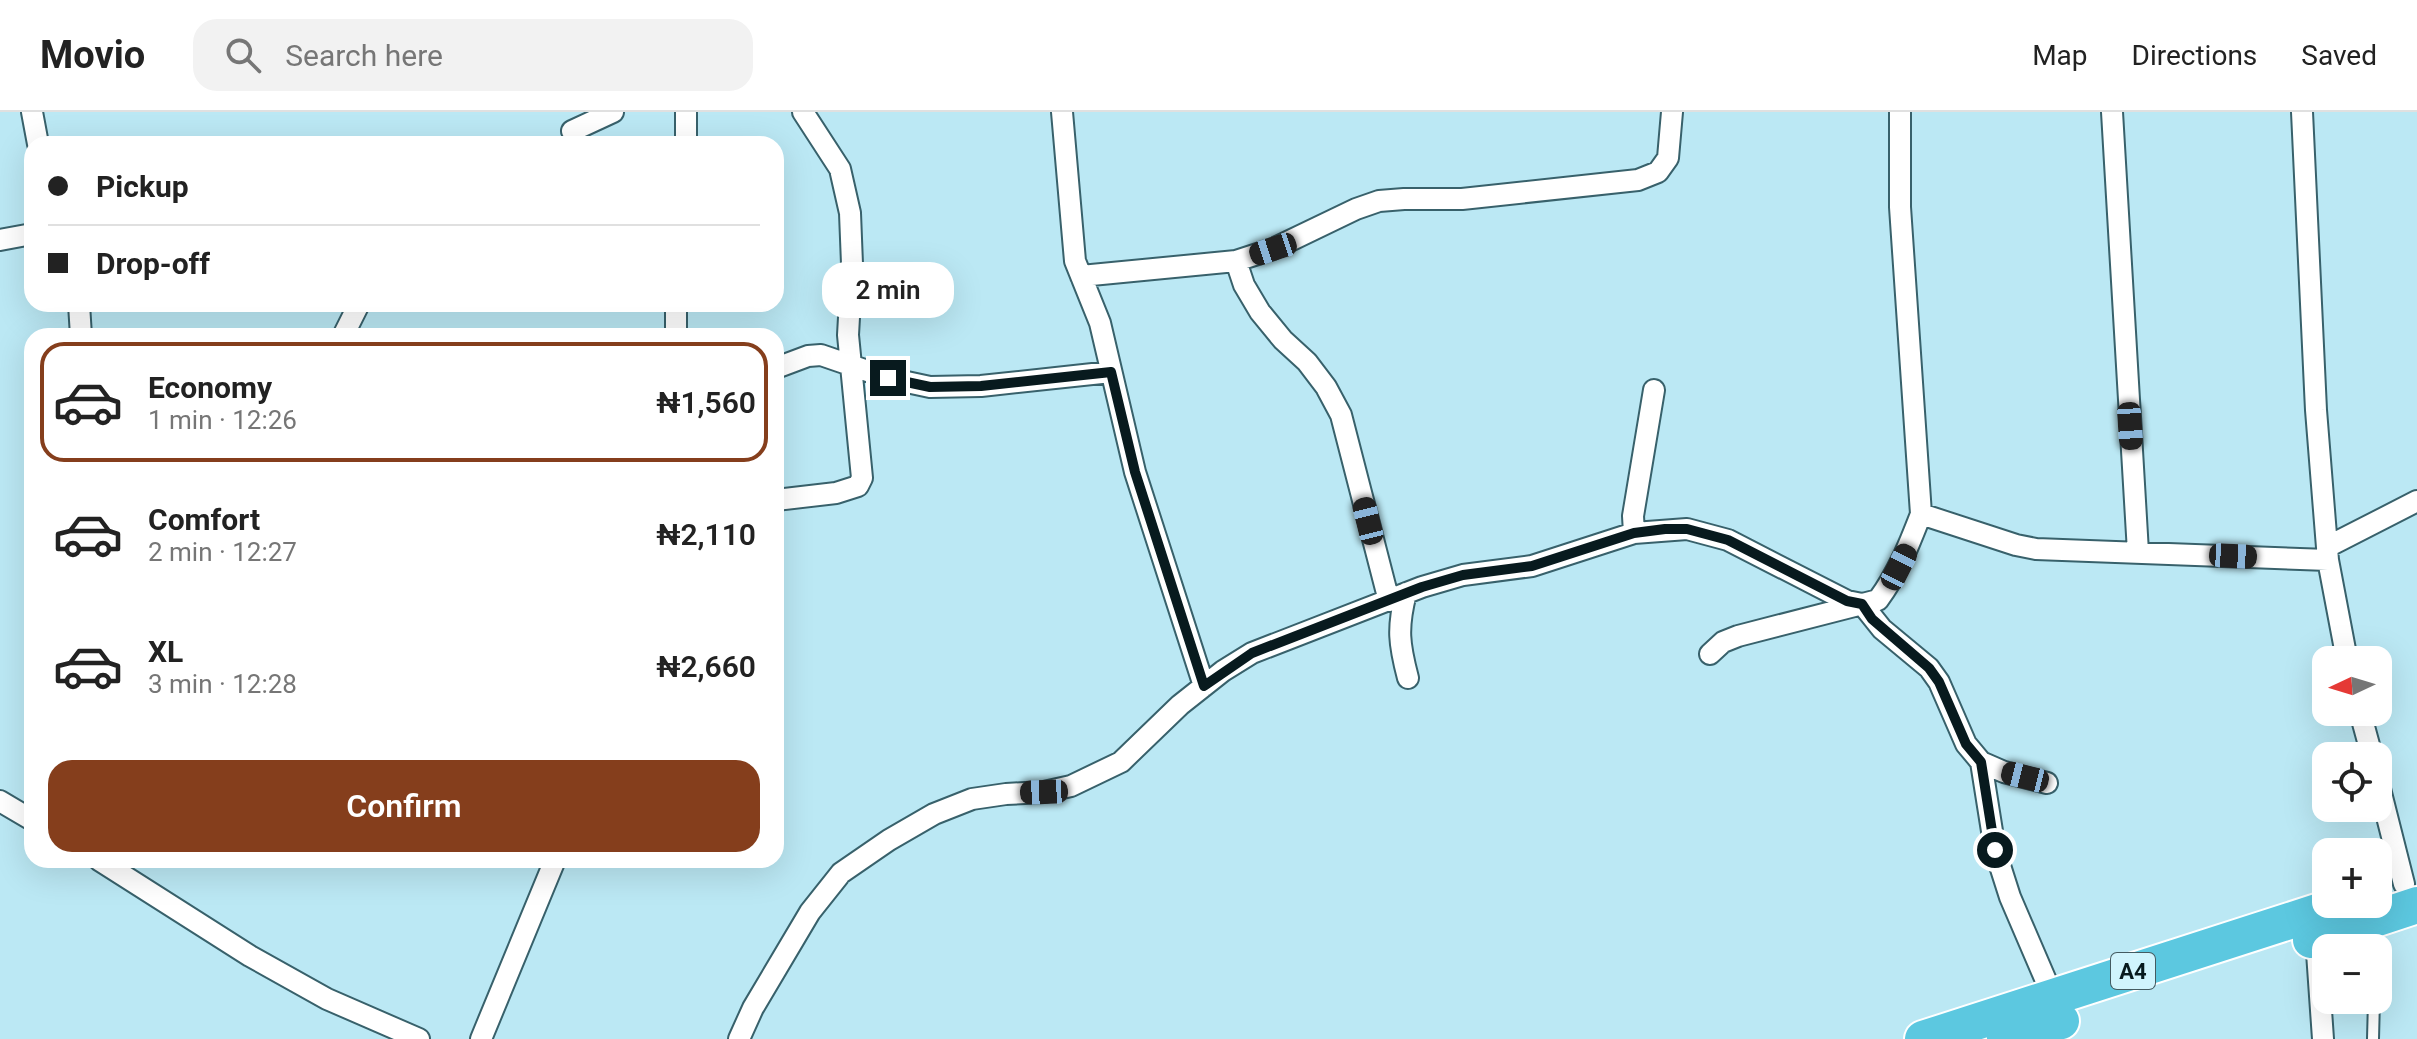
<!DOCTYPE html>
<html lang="en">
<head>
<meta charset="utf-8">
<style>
	body { margin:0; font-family:Roboto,sans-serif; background:#f2f2f2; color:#222; height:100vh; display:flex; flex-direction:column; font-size:30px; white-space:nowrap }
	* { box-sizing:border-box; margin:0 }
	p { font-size:26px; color:#767676 }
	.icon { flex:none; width:44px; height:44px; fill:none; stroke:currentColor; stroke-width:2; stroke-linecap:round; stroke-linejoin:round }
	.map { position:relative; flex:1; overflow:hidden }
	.panel { position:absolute; left:24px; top:216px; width:760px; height:540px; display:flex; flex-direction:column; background:#fff; border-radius:24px; box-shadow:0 8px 32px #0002 }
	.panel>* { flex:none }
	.hud { position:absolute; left:24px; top:24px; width:760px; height:176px; border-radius:24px; box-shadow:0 8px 32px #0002; display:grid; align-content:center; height:176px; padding:0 24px; background:#fff }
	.needle { width:52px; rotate:266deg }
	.fabs { position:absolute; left:2312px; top:534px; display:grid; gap:16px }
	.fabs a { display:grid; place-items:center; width:80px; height:80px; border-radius:16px; background:#fff; box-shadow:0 8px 32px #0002; font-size:40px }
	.end { position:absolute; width:36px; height:36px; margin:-18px; border:10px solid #081a1e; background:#fff; box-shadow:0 0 0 4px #fff }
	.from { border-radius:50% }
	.bubble { position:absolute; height:56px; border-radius:24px; background:#fff; box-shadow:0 8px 32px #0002; font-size:26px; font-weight:600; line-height:56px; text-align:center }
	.car { position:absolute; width:24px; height:48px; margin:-24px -12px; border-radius:10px; box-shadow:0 0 6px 2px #0007; background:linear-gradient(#222 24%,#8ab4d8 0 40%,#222 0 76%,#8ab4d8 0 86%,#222 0) }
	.hud b { display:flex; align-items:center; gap:28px; height:76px; font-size:30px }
	.hud b+b { border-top:2px solid #e0e0e0 }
	.hud i { width:20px; height:20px; background:#222 }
	ul { padding:14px 0 0; list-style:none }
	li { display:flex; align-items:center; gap:24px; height:120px; margin:0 16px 12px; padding:0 8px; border:4px solid transparent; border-radius:24px }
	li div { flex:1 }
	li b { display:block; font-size:30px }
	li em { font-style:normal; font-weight:600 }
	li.selected { border-color:#853e1c }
	li>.icon { width:72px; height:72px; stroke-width:1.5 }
	.button { display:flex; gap:16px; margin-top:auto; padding:16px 24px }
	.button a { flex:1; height:92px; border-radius:24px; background:#853e1c; color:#fff; font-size:32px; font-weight:600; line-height:92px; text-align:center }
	header { display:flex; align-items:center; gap:48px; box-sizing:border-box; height:112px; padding:0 40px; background:#fff; border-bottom:2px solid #e0e0e0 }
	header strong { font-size:38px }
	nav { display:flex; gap:44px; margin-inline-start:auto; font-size:28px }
	.search { width:560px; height:72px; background:#f2f2f2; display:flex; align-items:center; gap:20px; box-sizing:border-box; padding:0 28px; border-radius:24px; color:#767676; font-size:30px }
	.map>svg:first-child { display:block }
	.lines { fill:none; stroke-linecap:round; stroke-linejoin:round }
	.lane-casing { stroke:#38616b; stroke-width:14 }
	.street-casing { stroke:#38616b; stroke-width:24 }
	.highway-casing { stroke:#fff; stroke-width:40 }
	.lane { stroke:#fff; stroke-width:10 }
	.street { stroke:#fff; stroke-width:20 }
	.highway { stroke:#5cc8e0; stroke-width:36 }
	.route { stroke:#081a1e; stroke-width:10 }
	.labels { text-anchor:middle; stroke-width:7; stroke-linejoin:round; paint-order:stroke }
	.shield { fill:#d0f4fd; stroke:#445b61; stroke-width:2 }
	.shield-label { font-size:22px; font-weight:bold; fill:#081a1e }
</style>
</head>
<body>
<header>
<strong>Movio</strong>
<div class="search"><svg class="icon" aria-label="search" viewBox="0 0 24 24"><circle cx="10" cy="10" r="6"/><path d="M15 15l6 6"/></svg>Search here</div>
<nav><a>Map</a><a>Directions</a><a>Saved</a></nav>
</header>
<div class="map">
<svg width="2417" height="927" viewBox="0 0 2417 927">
	<rect width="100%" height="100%" fill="#bbe8f4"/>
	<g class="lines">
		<!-- lane casing -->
		<g class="lane-casing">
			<path id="lane" d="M 2375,836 L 2375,813
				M 2373,927 L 2374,888"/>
		</g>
		<!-- street casing -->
		<g class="street-casing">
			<path id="street" d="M 32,0 L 38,32
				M 686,0 L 686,32
				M 1062,0 L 1075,149 L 1100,211 L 1135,360 L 1204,574
				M 2112,0 L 2138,440
				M 2302,0 L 2316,298 L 2328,448 L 2347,548
				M 572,19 L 613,0
				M 0,128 L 32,122
				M 1236,149 L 1244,173 L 1260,200 L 1283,228 L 1307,250 L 1326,275 L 1341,303 L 1389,489
				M 1081,164 L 1236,149 L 1273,137 L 1356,97 L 1379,89 L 1404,87 L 1462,87 L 1638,68 L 1658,60 L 1668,46 L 1672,0
				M 79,192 L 81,224
				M 343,224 L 359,192
				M 676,224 L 676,192
				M 776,256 L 808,244 L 821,243 L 888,266 L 930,275 L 981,274 L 1111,260
				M 1654,278 L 1633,404 L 1634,421 L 1687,417 L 1728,428 L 1847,489 L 1862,492 L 1882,517 L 1929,556 L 1939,570 L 1966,632 L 1981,650 L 2004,660 L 2047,671
				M 776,388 L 836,381 L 858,374 L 862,366 L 848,223 L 852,152 L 850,101 L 840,57 L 803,0
				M 1921,402 L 2016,433 L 2036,437 L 2328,448
				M 2327,435 L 2417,389
				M 1406,481 C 1397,516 1399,532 1408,566
				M 1710,542 L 1723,530 L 1738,524 L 1878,488 C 1898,461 1909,433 1921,402 L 1900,95 L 1900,0
				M 2360,600 L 2372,644
				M 1981,650 L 1995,738 L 2010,785 L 2053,885
				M 2378,669 L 2404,772
				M 0,689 L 32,708
				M 99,748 L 250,844 L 327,887 L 419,927
				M 2316,826 L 2323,927
				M 481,927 L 555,748
				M 739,927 L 753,896 L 810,800 L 841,761 L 889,728 L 934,702 L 972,687 L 1006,682 L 1044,680 L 1071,674 L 1121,650 L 1180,593 L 1223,559 L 1252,541 L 1422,475 L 1463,463 L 1532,454 L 1634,421"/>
		</g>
		<!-- highway casing -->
		<g class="highway-casing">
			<path id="highway" d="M 2311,828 L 2417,793
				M 1923,927 L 2342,792
				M 2005,927 L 2061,909"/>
		</g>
		<!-- lane -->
		<use href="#lane" class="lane"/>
		<!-- street -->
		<use href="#street" class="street"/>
		<!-- highway -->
		<use href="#highway" class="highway"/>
	</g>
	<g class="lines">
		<!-- route -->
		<path class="route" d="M 888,266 L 930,275 L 981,274 L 1111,260 L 1135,360 L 1204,574 L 1252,541 L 1422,475 L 1463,463 L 1532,454 L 1634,421 L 1665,417 L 1687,417 L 1728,428 L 1847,489 L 1862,492 L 1872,507 L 1929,556 L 1939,570 L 1966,632 L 1981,650 L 1995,738"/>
	</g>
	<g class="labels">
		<!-- shield labels -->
		<rect class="shield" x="2111" y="841" width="44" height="36" rx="6"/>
		<g class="shield-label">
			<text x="2133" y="867">A4</text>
		</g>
	</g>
</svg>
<div class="fabs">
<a><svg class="needle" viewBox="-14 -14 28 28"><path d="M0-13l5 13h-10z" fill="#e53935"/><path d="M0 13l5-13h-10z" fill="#767676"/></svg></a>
<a><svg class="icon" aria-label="locate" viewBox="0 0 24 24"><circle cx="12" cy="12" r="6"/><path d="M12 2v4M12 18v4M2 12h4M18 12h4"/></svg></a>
<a>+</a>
<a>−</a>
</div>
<i class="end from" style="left:1995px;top:738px"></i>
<i class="end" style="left:888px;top:266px"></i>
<div class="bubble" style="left:822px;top:150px;width:132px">2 min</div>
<i class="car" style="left:1273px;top:137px;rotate:252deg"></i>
<i class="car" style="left:2130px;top:314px;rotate:176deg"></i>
<i class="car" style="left:1368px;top:409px;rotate:346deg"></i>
<i class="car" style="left:2233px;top:444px;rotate:93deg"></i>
<i class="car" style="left:1899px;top:455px;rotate:27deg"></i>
<i class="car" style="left:2025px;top:665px;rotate:284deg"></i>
<i class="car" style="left:1044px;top:680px;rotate:268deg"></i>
<div class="hud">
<b><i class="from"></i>Pickup</b>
<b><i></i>Drop-off</b>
</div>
<section class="panel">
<ul>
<li class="selected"><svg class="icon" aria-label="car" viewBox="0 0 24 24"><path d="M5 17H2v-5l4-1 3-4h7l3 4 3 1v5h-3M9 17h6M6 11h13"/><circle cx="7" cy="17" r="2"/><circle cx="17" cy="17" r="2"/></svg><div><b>Economy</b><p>1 min · 12:26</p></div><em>₦1,560</em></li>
<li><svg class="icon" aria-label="car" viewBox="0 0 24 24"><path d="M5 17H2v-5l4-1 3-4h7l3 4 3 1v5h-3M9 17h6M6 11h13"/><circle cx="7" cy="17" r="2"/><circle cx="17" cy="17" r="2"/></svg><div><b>Comfort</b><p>2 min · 12:27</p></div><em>₦2,110</em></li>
<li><svg class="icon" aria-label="car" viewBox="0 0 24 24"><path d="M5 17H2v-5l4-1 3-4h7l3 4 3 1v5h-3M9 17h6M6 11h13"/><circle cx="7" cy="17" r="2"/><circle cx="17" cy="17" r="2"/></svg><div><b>XL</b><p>3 min · 12:28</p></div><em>₦2,660</em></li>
</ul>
<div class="button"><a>Confirm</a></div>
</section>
</div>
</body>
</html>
